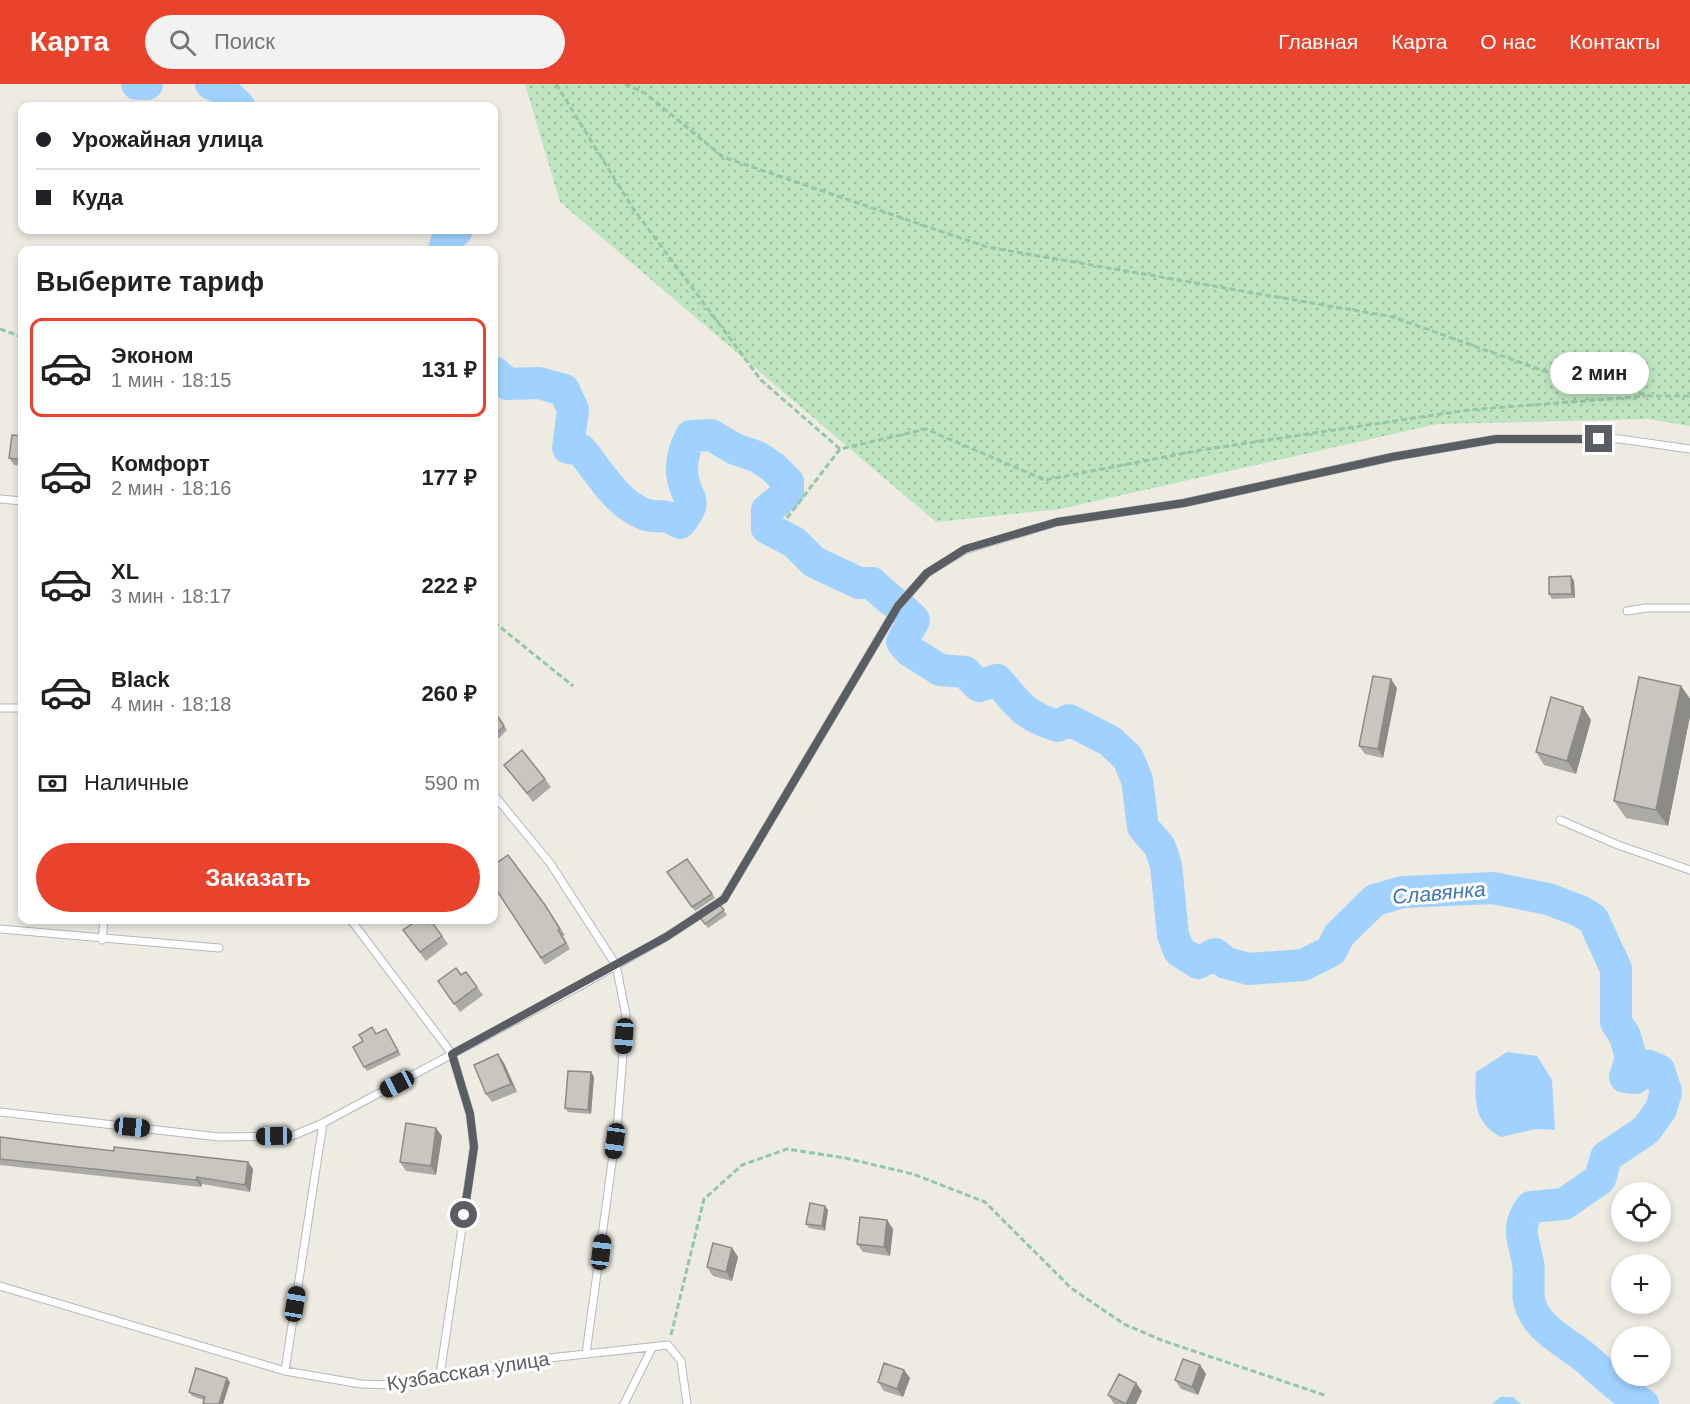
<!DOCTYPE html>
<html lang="ru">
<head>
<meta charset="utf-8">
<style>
	body { margin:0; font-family:Helvetica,sans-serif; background:#f2f2f2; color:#202124; height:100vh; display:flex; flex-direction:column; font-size:22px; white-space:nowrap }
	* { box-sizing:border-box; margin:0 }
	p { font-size:20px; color:#757577 }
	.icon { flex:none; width:33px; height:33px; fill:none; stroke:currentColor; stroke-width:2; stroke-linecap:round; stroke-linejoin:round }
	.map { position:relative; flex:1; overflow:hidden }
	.panel { position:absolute; left:18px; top:162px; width:480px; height:678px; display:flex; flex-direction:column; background:#fff; border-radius:12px; box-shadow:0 3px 9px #0003 }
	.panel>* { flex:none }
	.banner { position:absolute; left:18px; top:18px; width:480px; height:132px; border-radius:12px; box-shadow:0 3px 9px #0003; display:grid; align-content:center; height:132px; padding:0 18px; background:#fff }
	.tools { position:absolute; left:1611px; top:1098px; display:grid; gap:12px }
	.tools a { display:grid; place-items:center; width:60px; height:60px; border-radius:50%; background:#fff; box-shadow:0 3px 9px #0003; font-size:30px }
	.end { position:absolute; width:27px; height:27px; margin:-14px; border:8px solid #5a5e63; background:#fff; box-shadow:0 0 0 3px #fff }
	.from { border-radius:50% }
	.bubble { position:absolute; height:42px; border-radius:21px; background:#fff; box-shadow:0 3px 9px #0003; font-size:20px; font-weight:600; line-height:42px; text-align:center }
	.car { position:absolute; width:18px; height:36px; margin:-18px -9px; border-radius:8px; box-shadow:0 0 4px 2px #0007; background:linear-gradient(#222 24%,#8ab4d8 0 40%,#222 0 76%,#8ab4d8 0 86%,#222 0) }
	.banner b { display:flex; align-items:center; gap:21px; height:57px; font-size:22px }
	.banner b+b { border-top:2px solid #e0e0e0 }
	.banner i { width:15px; height:15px; background:#202124 }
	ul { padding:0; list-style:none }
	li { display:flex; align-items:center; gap:18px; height:99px; margin:0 12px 9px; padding:0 6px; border:3px solid transparent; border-radius:12px }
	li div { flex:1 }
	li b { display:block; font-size:22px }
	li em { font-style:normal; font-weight:600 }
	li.on { border-color:#e9432d }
	li>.icon { width:54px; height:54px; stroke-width:1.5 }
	h2 { padding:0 18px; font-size:27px; line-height:72px }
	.pay { display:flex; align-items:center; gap:15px; height:66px; padding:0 18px; font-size:22px }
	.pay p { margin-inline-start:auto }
	.cta { display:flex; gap:12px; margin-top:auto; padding:12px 18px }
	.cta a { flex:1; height:69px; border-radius:36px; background:#e9432d; color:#fff; font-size:24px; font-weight:600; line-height:69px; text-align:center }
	header { display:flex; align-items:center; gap:36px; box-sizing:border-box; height:84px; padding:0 30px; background:#e9432d; color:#fff }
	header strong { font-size:28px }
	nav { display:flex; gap:33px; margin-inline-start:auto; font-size:21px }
	.search { width:420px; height:54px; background:#f2f2f2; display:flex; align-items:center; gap:15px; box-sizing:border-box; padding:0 21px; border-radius:33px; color:#757577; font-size:22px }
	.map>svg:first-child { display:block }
	.grass { fill:url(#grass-dots) }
	.water { fill:#a1d2ff }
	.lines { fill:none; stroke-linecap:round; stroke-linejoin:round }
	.river { stroke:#a1d2ff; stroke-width:32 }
	.lane-casing { stroke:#b5b8bd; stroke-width:9 }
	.path { stroke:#97c6a7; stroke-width:3; stroke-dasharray:6 3; stroke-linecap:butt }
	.lane { stroke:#fff; stroke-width:7 }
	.wall { fill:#acaaa4 }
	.shaded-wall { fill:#8c8b86 }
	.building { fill:#c8c6bf; stroke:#8c8b86; stroke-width:1.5 }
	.route { stroke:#5a5e63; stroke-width:8 }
	.labels { text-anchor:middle; stroke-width:6; stroke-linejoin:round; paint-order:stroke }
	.street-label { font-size:20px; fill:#5a5e63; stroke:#fff }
	.water-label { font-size:21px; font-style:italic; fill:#4077ba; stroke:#fff }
</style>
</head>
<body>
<header>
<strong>Карта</strong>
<div class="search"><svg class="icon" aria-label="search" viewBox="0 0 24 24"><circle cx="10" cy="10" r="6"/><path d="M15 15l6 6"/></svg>Поиск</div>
<nav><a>Главная</a><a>Карта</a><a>О нас</a><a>Контакты</a></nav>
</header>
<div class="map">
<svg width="1690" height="1320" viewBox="0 0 1690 1320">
	<defs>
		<pattern id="grass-dots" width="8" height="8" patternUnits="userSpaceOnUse" patternTransform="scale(1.5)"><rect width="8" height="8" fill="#bee5c0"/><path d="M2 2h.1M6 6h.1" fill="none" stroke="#9dbda0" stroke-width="1.8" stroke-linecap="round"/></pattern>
	</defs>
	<rect width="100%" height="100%" fill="#edebe2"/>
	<!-- grass -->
	<path class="grass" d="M 525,0 L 1690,0 L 1690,342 L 1648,335 L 1437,340 L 1060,425 L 936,438 L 560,118 Z"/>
	<!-- water -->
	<path class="water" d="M 1507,968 L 1537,972 L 1552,996 L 1555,1046 L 1536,1045 L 1501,1053 C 1473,1038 1475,1016 1476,988 Z
		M 1500,1313 L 1513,1313 L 1521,1320 L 1492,1320 Z"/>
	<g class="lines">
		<!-- river -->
		<path class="river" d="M 137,0 L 147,0
			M 211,0 L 219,3 L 239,22
			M 444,166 L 447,156 L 457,146
			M 494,288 L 508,300 L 539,299 L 564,306 L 573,326 L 568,364 L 581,366 C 600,389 616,419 644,430 C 659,436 661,427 680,439 C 699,415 688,419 683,395 C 680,381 684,365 691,352 L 711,351 L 735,365 L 758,373 L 773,383 L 788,398 L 788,409 L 767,426 L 767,444 L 794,458 L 814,478 L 859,499 L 872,499 C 885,513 901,522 914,536 L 902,558 L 910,567 L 940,586 L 965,588 L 979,602 L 997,596 C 1021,622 1022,631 1058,642 L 1069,636 L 1110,657 L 1128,674 L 1137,696 L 1143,743 L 1160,763 L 1166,781 L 1173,851 L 1179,867 L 1198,879 L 1215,870 L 1226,879 L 1249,885 L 1303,881 L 1331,867 L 1339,851 L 1375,816 L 1403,808 L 1493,804 L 1548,815 L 1580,827 L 1593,835 L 1616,885 L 1616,938 L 1625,952 L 1631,974 L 1625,993 L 1635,994 L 1649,982 L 1659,986 L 1666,1008 L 1661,1025 L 1646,1046 L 1606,1073 L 1600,1095 L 1564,1120 L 1531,1123 C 1515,1144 1524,1156 1528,1179 C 1530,1191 1527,1204 1529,1216 C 1536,1247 1568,1258 1589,1277 C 1607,1293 1622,1307 1643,1320"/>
		<!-- lane casing -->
		<g class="lane-casing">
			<path id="lane" d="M 0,415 L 22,417
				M 1627,527 L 1646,524 L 1690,524
				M 0,624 L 22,624
				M 494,711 L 550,779 L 616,881 L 626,931 L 618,1034 L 586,1270
				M 1560,736 L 1618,761 L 1690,786
				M 351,836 L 452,970 L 470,1030 L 474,1063 L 440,1291
				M 0,845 L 219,864
				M 102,856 L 104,836
				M 0,1028 L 219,1053 L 292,1052 L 323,1039 L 580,902 L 666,853 L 724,815 L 898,522 L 927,489 L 965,466 L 1057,438 L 1184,419 L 1392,373 L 1496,355 L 1620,355 L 1690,365
				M 0,1202 L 285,1287 L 361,1300 L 391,1301 L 522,1277 L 668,1261 L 681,1277 L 687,1320
				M 285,1287 L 323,1039
				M 624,1320 L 652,1264"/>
		</g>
		<!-- path -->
		<path class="path" d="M 556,0 L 632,123 L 761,296 L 840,365
			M 625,0 L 645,9 L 723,73 L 987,163 L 1393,233 L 1544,287 L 1651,312 L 1690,312
			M 0,245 L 22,253
			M 787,434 L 840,365 L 926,345 L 1045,396 L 1201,366 L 1468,326 L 1646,312
			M 494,538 L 573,602
			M 671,1251 L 704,1115 L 742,1081 L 787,1065 L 845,1074 L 913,1090 L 985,1118 L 1071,1204 L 1124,1240 L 1161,1256 L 1327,1312"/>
		<!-- lane -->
		<use href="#lane" class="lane"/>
	</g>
	<!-- wall -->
	<path class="wall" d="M 22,352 L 22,382 L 14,381 L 9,374 Z
		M 1571,492 L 1574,497 L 1575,514 L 1552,515 L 1549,510 Z
		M 1681,602 L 1690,615 L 1690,632 L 1668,742 L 1626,734 L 1614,717 Z
		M 1397,604 L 1383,674 L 1365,670 L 1359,662 Z
		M 494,615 L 498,622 L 494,626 Z
		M 494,627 L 507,646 L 494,659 Z
		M 1591,636 L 1576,690 L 1544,681 L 1536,668 Z
		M 504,681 L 545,695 L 551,703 L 533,718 Z
		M 687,775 L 715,814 L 695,827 L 667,788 Z
		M 494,802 L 545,821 L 565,851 L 563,852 L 570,865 L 545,881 Z
		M 718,819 L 727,831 L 708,844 L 699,832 Z
		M 431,837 L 448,860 L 426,877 L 403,846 L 427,840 Z
		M 466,888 L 483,911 L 460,928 L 438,897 L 461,891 Z
		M 389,949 L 401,971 L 367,987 L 364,983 L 377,950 Z
		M 504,979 L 517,1008 L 492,1018 L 486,1010 Z
		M 591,988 L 594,993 L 591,1030 L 568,1028 L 565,1024 Z
		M 442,1052 L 436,1091 L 406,1087 L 400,1078 Z
		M 0,1053 L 62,1061 L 114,1067 L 248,1078 L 253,1085 L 250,1108 L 202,1100 L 201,1103 L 0,1081 Z
		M 825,1122 L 828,1126 L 825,1147 L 809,1144 L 806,1140 Z
		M 887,1136 L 893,1145 L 890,1172 L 863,1168 L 857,1160 Z
		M 732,1164 L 738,1173 L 732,1197 L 713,1192 L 707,1183 Z
		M 1200,1281 L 1206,1290 L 1198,1311 L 1181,1305 L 1175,1296 Z
		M 904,1286 L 910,1294 L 903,1313 L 884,1307 L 878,1298 Z
		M 230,1298 L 223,1320 L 204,1320 L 203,1319 L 204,1316 L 192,1312 L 189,1308 Z
		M 1142,1307 L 1136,1320 L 1114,1320 L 1108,1311 Z"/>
	<!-- shaded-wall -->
	<path class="shaded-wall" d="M 1571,492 L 1574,497 L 1575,514 L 1572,510 Z
		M 1391,595 L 1397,604 L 1383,674 L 1378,665 Z
		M 1681,602 L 1690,615 L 1690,632 L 1668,742 L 1656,726 Z
		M 1583,623 L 1591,636 L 1576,690 L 1567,677 Z
		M 498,970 L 504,979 L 517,1008 L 511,1000 Z
		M 591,988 L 594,993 L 591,1030 L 588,1026 Z
		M 436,1044 L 442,1052 L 436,1091 L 431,1082 Z
		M 248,1078 L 253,1085 L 250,1108 L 245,1101 Z
		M 197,1093 L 202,1100 L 201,1103 L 196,1096 Z
		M 825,1122 L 828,1126 L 825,1147 L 822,1142 Z
		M 887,1136 L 893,1145 L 890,1172 L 884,1163 Z
		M 732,1164 L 738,1173 L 732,1197 L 726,1188 Z
		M 1200,1281 L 1206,1290 L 1198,1311 L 1192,1303 Z
		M 904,1286 L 910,1294 L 903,1313 L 897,1305 Z
		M 227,1294 L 230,1298 L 223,1320 L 219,1320 Z
		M 1136,1299 L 1142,1307 L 1136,1320 L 1126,1320 Z"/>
	<!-- building -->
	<path class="building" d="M 12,351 L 22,352 L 22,376 L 9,374 Z
		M 1571,492 L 1572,510 L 1549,510 L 1549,493 Z
		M 1373,592 L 1391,595 L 1378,665 L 1359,662 Z
		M 1639,593 L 1681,602 L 1656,726 L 1614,717 Z
		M 1551,613 L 1583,623 L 1567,677 L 1536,668 Z
		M 494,627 L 504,642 L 494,652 Z
		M 522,666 L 545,695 L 527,709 L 504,681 Z
		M 508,771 L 545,821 L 560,845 L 558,846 L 566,859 L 541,874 L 494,802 L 494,781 Z
		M 687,775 L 712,810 L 692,823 L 667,788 Z
		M 718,819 L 724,826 L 705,840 L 699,832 Z
		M 418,836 L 424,836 L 427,840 L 431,837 L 442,852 L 420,868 L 403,846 Z
		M 456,884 L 461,891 L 466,888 L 477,903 L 454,920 L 438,897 Z
		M 372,943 L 376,950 L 386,945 L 398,967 L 364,983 L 353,963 L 363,957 L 359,951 Z
		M 498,970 L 511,1000 L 486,1010 L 474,981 Z
		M 568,987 L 591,988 L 588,1026 L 565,1024 Z
		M 406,1039 L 436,1044 L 431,1082 L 400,1078 Z
		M 0,1053 L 62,1061 L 114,1067 L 114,1063 L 248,1078 L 245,1101 L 197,1093 L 196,1096 L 0,1075 Z
		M 810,1119 L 825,1122 L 822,1142 L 806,1140 Z
		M 860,1133 L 887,1136 L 884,1163 L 857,1160 Z
		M 713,1159 L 732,1164 L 726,1188 L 707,1183 Z
		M 1183,1275 L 1200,1281 L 1192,1303 L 1175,1296 Z
		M 884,1279 L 904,1286 L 897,1305 L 878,1298 Z
		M 196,1284 L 227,1294 L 219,1320 L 207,1320 L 203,1319 L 205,1313 L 189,1308 Z
		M 1119,1290 L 1136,1299 L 1126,1320 L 1108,1311 Z"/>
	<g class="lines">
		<!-- route -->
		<path class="route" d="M 464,1131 L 474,1063 L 470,1030 L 452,970 L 666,853 L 724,815 L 898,522 L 927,489 L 965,465 L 1057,438 L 1184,419 L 1392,373 L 1496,355 L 1599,355"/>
	</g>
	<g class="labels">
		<!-- street labels -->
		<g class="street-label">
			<text transform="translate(468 1287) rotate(-9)" y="7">Кузбасская улица</text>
		</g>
		<!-- water labels -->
		<g class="water-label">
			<text transform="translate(1439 809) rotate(-5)" y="7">Славянка</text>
		</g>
	</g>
</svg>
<div class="tools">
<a><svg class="icon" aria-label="locate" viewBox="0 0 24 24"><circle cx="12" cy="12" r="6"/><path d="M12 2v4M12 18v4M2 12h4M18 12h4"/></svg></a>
<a>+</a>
<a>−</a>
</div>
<i class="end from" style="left:464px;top:1131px"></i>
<i class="end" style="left:1599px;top:355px"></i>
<div class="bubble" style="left:1550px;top:268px;width:99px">2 мин</div>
<i class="car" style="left:624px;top:952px;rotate:184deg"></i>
<i class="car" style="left:397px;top:1000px;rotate:242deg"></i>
<i class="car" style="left:132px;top:1043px;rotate:96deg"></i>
<i class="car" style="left:274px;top:1052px;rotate:269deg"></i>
<i class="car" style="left:615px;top:1057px;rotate:188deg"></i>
<i class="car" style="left:601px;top:1168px;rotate:7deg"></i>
<i class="car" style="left:295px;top:1220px;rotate:9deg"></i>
<div class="banner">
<b><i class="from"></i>Урожайная улица</b>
<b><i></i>Куда</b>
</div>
<section class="panel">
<h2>Выберите тариф</h2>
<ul>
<li class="on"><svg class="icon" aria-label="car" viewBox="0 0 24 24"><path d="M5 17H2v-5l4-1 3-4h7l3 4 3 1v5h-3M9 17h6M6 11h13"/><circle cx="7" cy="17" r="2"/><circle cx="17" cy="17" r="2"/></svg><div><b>Эконом</b><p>1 мин · 18:15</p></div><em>131 ₽</em></li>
<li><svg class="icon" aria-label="car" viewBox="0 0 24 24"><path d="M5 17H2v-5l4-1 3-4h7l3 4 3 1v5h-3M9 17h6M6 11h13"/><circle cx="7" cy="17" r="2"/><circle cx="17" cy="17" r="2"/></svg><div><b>Комфорт</b><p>2 мин · 18:16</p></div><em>177 ₽</em></li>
<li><svg class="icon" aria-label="car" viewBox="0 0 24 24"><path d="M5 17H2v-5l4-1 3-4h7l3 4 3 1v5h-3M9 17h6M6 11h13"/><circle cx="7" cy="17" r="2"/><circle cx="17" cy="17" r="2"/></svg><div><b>XL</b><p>3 мин · 18:17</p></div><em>222 ₽</em></li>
<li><svg class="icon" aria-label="car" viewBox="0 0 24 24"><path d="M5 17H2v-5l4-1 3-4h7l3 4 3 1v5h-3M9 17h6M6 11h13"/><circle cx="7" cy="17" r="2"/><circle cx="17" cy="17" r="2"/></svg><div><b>Black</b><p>4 мин · 18:18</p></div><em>260 ₽</em></li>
</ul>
<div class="pay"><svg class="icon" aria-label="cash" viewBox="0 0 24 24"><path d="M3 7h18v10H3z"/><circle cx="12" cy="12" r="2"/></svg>Наличные<p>590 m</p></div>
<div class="cta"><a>Заказать</a></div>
</section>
</div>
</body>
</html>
